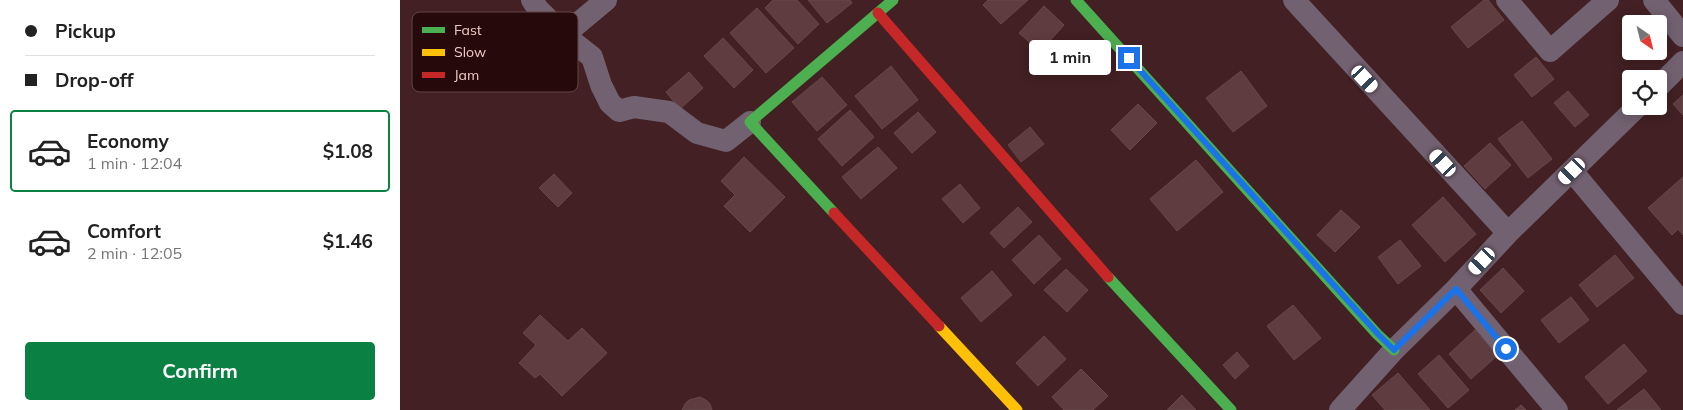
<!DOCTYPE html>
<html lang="en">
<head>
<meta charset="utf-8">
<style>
	body { margin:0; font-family:Mulish,sans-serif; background:#f2f2f2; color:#222; height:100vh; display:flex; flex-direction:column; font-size:19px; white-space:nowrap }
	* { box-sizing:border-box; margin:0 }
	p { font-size:16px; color:#767676 }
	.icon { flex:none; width:28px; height:28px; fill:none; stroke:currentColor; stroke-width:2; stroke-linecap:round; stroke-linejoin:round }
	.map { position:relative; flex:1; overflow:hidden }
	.drawer { display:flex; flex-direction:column; background:#fff; width:400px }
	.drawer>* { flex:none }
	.top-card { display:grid; align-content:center; height:110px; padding:0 25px; background:#fff }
	.needle { width:32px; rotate:145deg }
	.fabs { position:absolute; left:1222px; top:15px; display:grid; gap:10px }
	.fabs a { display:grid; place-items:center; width:45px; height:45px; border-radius:5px; background:#fff; box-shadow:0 2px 12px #0003; font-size:25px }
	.end { position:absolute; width:22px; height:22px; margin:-11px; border:6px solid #1a73e8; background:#fff; box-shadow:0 0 0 2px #fff }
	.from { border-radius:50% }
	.bubble { position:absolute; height:35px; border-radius:5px; background:#fff; box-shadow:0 2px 12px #0003; font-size:16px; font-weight:700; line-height:35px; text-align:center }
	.car { position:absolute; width:15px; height:30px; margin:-15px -8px; border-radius:6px; box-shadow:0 0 4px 1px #0007; background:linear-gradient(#fff 24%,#345 0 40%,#fff 0 76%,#345 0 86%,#fff 0) }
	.top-card b { display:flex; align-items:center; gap:18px; height:48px; font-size:19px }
	.top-card b+b { border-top:1px solid #e0e0e0 }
	.top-card i { width:12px; height:12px; background:#222 }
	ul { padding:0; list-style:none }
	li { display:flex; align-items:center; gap:15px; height:82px; margin:0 10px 8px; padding:0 15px; border:2px solid transparent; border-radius:5px }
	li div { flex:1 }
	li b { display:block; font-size:19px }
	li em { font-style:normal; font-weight:700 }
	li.on { border-color:#0b8043 }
	li>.icon { width:45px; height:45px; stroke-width:1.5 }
	.primary-button { display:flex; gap:10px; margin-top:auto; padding:10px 25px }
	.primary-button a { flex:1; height:58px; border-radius:5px; background:#0b8043; color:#fff; font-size:20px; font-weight:700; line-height:58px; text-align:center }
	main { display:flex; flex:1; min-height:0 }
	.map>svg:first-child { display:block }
	.building { fill:#5f3c3f; stroke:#66494a }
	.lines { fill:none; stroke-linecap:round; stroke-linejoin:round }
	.street { stroke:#726170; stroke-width:22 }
	.fast { stroke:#4caf50; stroke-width:11 }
	.slow { stroke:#ffc107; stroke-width:11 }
	.jam { stroke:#c62828; stroke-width:11 }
	.route { stroke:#1a73e8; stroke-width:6 }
	.key { fill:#260a0b; stroke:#644444; stroke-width:1 }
	.key-label { font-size:14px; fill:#f3cac8 }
</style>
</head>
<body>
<main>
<section class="drawer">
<div class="top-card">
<b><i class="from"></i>Pickup</b>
<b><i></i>Drop-off</b>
</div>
<ul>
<li class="on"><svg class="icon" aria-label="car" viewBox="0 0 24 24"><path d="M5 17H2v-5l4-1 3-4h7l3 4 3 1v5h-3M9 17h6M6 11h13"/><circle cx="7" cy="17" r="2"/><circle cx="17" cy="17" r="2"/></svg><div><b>Economy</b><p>1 min · 12:04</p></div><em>$1.08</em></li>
<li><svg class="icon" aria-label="car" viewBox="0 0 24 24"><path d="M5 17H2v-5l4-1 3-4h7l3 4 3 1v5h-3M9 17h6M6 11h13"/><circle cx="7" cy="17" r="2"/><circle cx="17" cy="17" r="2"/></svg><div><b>Comfort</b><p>2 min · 12:05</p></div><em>$1.46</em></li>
</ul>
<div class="primary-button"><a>Confirm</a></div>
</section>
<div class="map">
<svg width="1283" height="410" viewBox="0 0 1283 410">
	<rect width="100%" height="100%" fill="#422023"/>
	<!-- building -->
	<path class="building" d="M 373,0 L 397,0 L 419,24 L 398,44 L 365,8 Z
		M 408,0 L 450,0 L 452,3 L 427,23 Z
		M 588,0 L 628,0 L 601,24 L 583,5 Z
		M 1084,0 L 1088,0 L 1104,20 L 1068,48 L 1051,27 Z
		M 644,6 L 664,25 L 640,52 L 619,33 Z
		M 357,8 L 394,48 L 366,73 L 330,33 Z
		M 323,38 L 353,70 L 334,88 L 304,56 Z
		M 1136,57 L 1154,79 L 1132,97 L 1114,75 Z
		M 491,66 L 518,100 L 482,129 L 455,96 Z
		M 841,71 L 867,106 L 833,132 L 806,98 Z
		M 289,72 L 303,88 L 280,109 L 266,92 Z
		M 422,77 L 447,105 L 417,131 L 392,102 Z
		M 1168,91 L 1189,115 L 1175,127 L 1154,103 Z
		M 1283,95 L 1283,115 L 1273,104 Z
		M 738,104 L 757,123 L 730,150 L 711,130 Z
		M 450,110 L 474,137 L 442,166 L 418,139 Z
		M 518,112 L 536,132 L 512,153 L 494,133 Z
		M 1122,121 L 1152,159 L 1128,178 L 1098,139 Z
		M 630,127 L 644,144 L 621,162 L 608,145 Z
		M 1090,143 L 1111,165 L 1085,189 L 1064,166 Z
		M 478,147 L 497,168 L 461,199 L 442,177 Z
		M 344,157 L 385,197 L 350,232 L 324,206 L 335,195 L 321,181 Z
		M 796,160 L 823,192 L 777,231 L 750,199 Z
		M 154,174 L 172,193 L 158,207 L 139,188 Z
		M 1283,177 L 1283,235 L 1278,229 L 1272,235 L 1248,208 Z
		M 560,184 L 580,208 L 563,223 L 542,199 Z
		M 1043,197 L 1076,234 L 1045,262 L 1012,225 Z
		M 618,207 L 632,222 L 604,248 L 590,233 Z
		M 941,210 L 960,227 L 935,252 L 917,235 Z
		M 639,235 L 661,259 L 634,284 L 612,260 Z
		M 1000,240 L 1021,266 L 998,284 L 978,257 Z
		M 1215,255 L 1234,278 L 1197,307 L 1179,285 Z
		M 1103,268 L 1124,291 L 1101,313 L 1080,290 Z
		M 666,269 L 688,290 L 667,312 L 644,290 Z
		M 592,271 L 612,295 L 581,322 L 561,298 Z
		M 1171,297 L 1189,320 L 1159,343 L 1141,320 Z
		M 893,305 L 921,338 L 894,360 L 867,326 Z
		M 140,315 L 168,341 L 182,328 L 207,353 L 162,396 L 140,374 L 135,378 L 119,363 L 136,345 L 123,333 Z
		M 1075,330 L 1097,356 L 1071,379 L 1049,354 Z
		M 644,336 L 666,359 L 638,386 L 616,363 Z
		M 1224,344 L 1247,371 L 1208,404 L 1185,377 Z
		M 837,352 L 849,366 L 835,379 L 823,365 Z
		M 1039,355 L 1069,390 L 1048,408 L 1018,374 Z
		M 681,369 L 708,396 L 693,410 L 664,410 L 652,397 Z
		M 998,373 L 1030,410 L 985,410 L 972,395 Z
		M 1244,389 L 1261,410 L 1217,410 Z
		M 782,395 L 796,410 L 767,410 Z
		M 300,397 L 306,400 L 310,404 L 312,410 L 282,410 L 285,404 L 289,400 Z
		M 1121,405 L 1126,410 L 1115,410 Z"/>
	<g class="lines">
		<!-- street -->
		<path class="street" d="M 132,0 L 138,9 L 164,35 L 192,57 L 201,85 L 210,103 L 219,111 L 234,107 L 269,112 L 297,133 L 326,141 L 350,122
			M 894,0 L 1108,233
			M 1107,0 L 1150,51 L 1208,0
			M 1254,0 L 1283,36
			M 164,35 L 206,0
			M 1259,86 L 1283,62
			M 1172,171 L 1283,304
			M 1056,289 L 1157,410
			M 940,410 L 994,350 L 1056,289 L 1108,233 L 1238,106"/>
		<!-- fast -->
		<path class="fast" d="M 676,0 L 977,334 L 994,350
			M 434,213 L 350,122 L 493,0
			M 708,277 L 831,410"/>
		<!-- slow -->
		<path class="slow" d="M 539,326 L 617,410"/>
		<!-- jam -->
		<path class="jam" d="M 478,13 L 708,277
			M 434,213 L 539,326"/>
	</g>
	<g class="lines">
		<!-- route -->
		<path class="route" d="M 729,58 L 978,334 L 994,350 L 1056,289 L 1106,349"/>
	</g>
	<!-- legend -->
	<rect x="12" y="12" width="166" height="80" rx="8" class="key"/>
	<rect x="22" y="27" width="23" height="6" fill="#4caf50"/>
	<rect x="22" y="49" width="23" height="7" fill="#ffc107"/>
	<rect x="22" y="72" width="23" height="6" fill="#c62828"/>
	<g class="key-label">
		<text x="54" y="35">Fast</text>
		<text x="54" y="57">Slow</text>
		<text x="54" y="80">Jam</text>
	</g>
</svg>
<div class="fabs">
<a><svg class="needle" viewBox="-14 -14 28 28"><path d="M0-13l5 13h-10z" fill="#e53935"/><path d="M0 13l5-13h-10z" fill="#767676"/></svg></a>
<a><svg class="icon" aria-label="locate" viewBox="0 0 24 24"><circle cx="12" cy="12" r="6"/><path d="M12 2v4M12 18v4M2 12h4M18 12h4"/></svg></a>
</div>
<i class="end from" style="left:1106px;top:349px"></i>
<i class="end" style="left:729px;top:58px"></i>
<div class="bubble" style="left:629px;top:40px;width:82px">1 min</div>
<i class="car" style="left:965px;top:79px;rotate:137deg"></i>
<i class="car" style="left:1043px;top:163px;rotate:317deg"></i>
<i class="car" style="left:1172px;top:171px;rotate:226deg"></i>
<i class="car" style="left:1082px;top:261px;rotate:223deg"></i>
</div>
</main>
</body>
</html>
